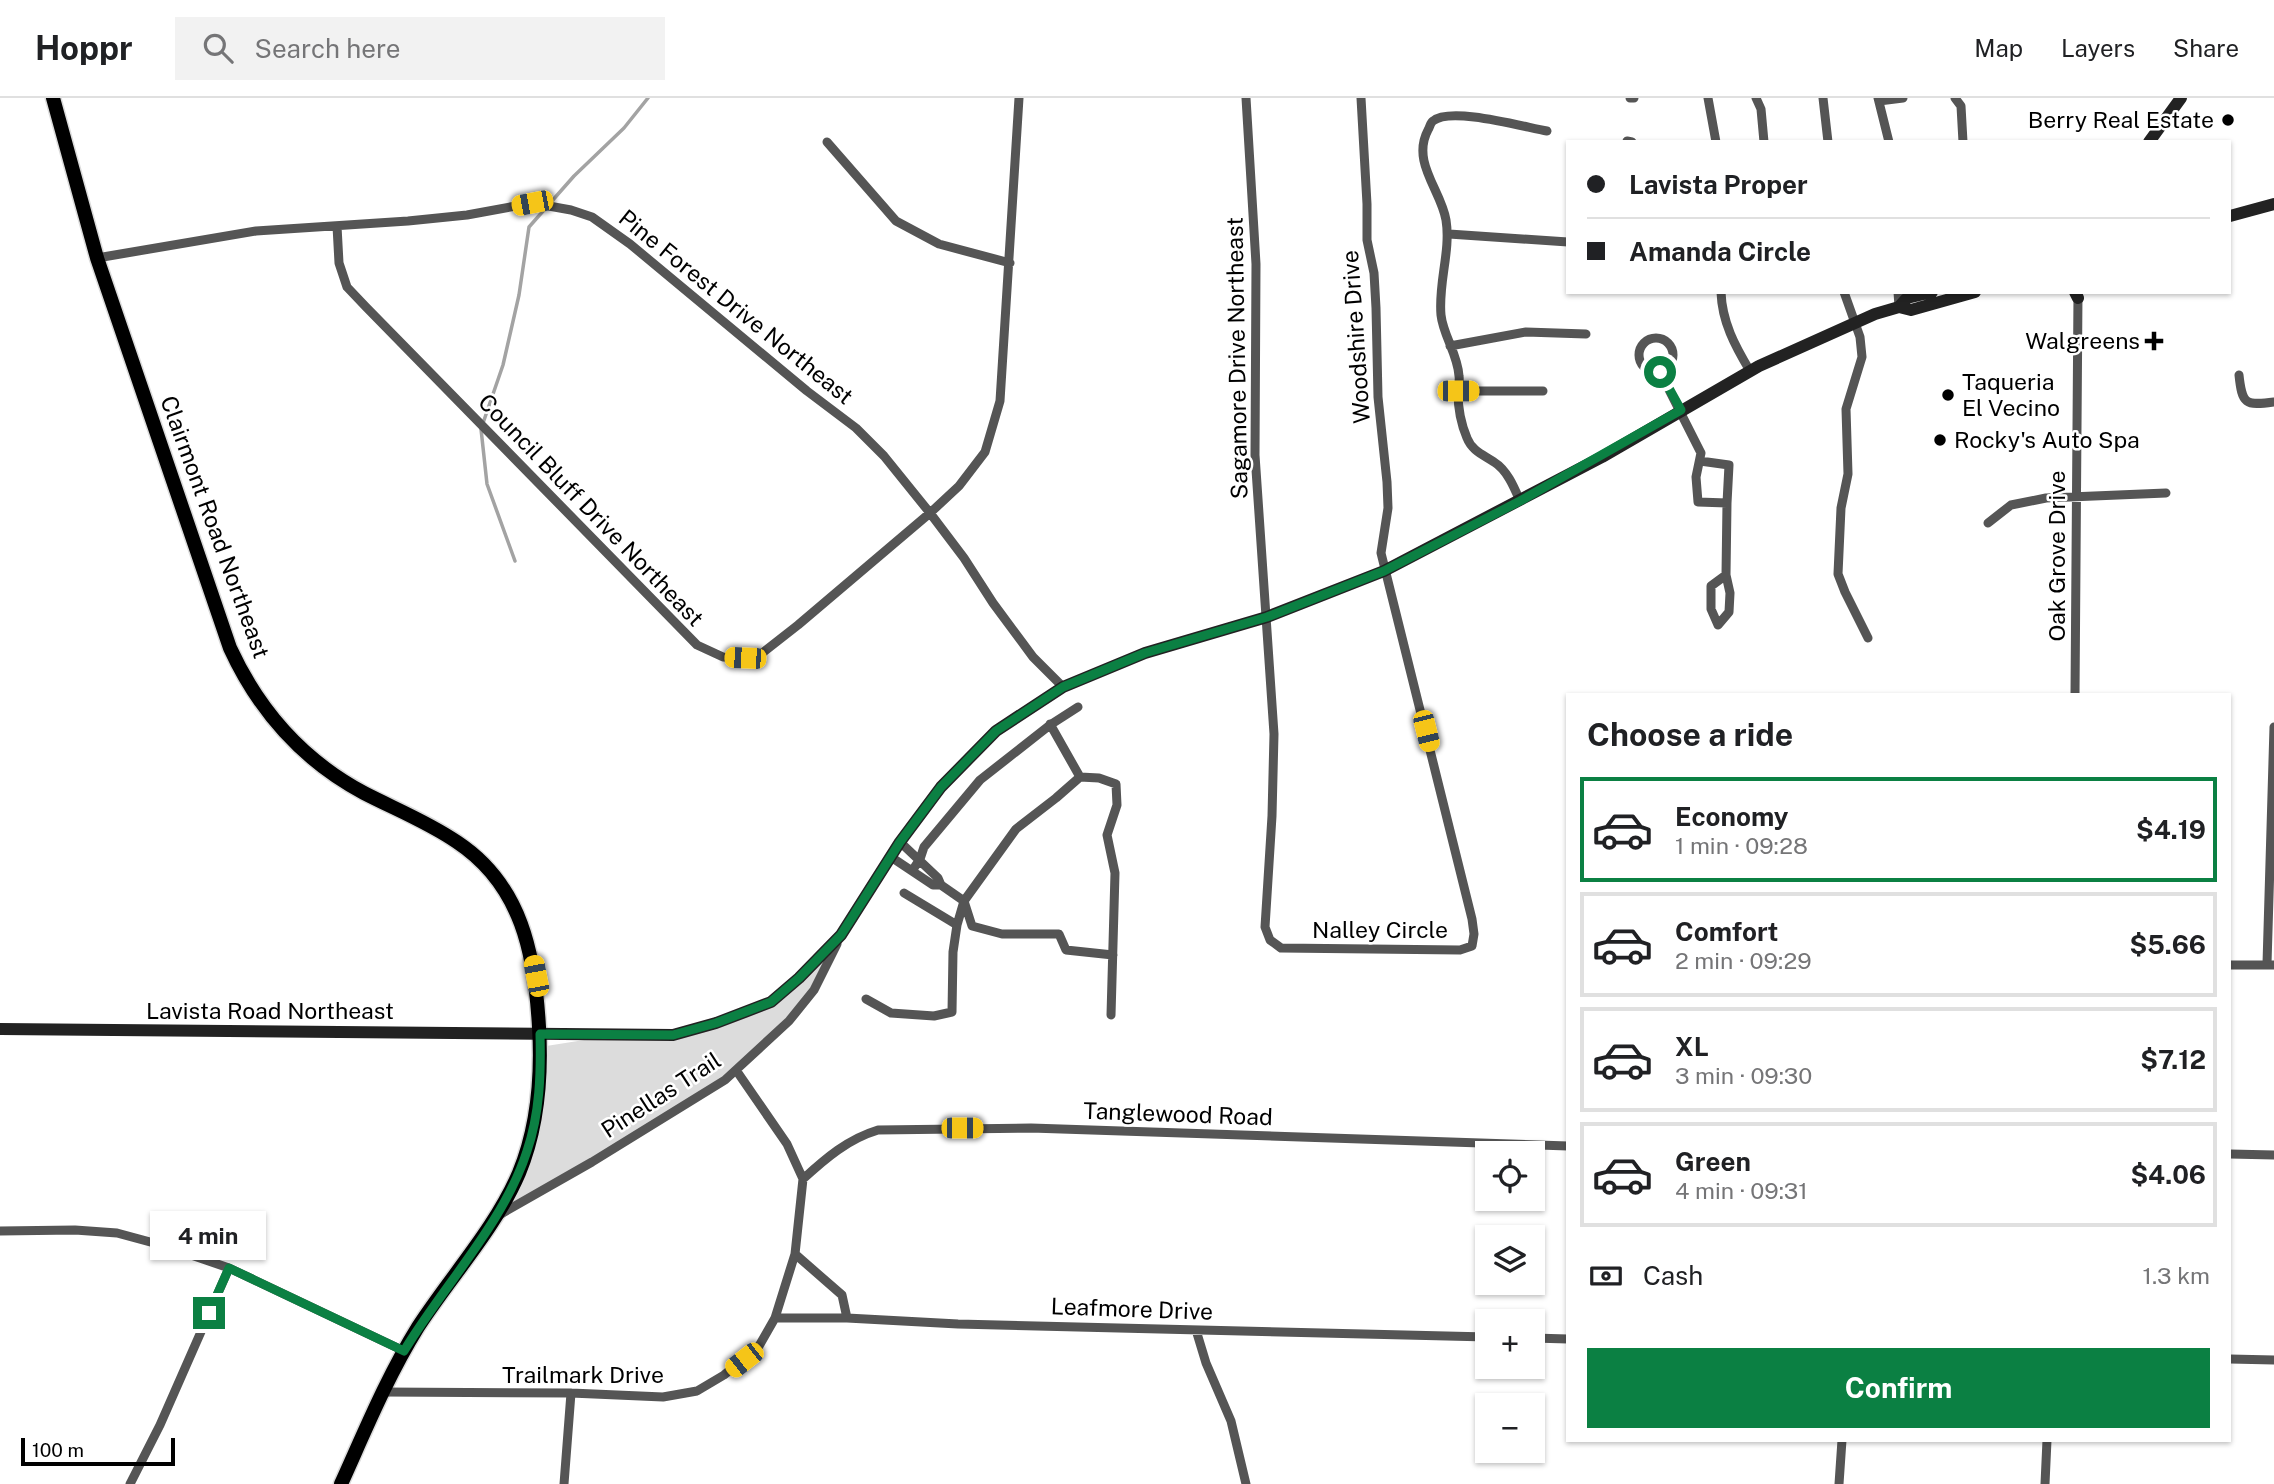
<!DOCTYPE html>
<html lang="en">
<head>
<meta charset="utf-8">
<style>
	body { margin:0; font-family:"Public Sans",sans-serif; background:#f2f2f2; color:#202124; height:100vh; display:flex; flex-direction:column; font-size:26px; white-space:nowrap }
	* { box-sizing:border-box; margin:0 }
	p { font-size:23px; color:#757577 }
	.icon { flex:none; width:38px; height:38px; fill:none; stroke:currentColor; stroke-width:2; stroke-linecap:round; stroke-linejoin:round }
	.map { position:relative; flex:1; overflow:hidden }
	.side { position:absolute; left:1566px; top:595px; width:665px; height:749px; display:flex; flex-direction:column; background:#fff; border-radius:0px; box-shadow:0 2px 5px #0004 }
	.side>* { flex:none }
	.guide { position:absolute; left:1566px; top:42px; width:665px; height:154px; border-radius:0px; box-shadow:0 2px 5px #0004; display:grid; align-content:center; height:154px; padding:0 21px; background:#fff }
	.fabs { position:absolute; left:1475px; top:1043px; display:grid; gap:14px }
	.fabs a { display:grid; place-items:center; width:70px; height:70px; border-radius:0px; background:#fff; box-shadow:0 2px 5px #0004; font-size:35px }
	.scale { position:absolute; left:21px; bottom:18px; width:154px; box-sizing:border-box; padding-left:7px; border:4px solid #000; border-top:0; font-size:19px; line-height:24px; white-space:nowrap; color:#000; -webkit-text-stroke:5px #fff; paint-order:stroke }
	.end { position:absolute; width:32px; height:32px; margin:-16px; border:9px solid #0b8043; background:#fff; box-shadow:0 0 0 4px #fff }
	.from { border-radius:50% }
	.bubble { position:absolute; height:49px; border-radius:0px; background:#fff; box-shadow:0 2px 5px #0004; font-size:23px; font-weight:700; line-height:49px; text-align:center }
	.car { position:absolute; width:21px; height:42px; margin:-21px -10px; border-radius:9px; box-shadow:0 0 5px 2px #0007; background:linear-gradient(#f5c518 24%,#345 0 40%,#f5c518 0 76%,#345 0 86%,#f5c518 0) }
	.guide b { display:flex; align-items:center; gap:24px; height:66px; font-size:26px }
	.guide b+b { border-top:2px solid #e0e0e0 }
	.guide i { width:18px; height:18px; background:#202124 }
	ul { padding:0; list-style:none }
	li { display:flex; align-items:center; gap:21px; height:105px; margin:0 14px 10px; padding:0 7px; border:4px solid #e0e0e0; border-radius:0px }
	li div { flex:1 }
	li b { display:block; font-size:26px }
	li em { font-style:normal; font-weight:700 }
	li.selected { border-color:#0b8043 }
	li>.icon { width:63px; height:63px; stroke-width:1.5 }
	h2 { padding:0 21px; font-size:32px; line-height:84px }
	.pay { display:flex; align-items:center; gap:18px; height:77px; padding:0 21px; font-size:26px }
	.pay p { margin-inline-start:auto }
	.cta { display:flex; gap:14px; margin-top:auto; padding:14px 21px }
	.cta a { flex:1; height:80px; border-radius:0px; background:#0b8043; color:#fff; font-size:28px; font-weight:700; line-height:80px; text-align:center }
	header { display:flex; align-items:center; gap:42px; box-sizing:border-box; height:98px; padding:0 35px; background:#fff; border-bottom:2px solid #e0e0e0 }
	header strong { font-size:33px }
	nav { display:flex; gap:38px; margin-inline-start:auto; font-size:24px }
	.search { width:490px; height:63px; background:#f2f2f2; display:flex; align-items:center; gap:18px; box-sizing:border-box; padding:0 24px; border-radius:0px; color:#757577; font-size:26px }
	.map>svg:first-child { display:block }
	.green { fill:#dcdcdc }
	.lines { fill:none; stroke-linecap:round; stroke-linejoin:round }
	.stream { stroke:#a3a3a3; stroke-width:3.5 }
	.primary-casing { stroke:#dbdbdb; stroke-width:17 }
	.street { stroke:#555; stroke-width:9 }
	.secondary { stroke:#222; stroke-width:12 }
	.primary { stroke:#000; stroke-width:14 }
	.route { stroke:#0b8043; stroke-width:9 }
	.poi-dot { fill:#000; stroke:#fff; stroke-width:2.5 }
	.labels { text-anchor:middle; stroke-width:5; stroke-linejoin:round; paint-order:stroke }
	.poi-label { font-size:23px; fill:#000; stroke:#fff; text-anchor:end }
	.street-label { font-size:23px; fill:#000; stroke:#fff }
</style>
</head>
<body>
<header>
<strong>Hoppr</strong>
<div class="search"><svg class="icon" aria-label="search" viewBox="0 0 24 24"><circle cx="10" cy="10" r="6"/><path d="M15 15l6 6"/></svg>Search here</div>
<nav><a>Map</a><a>Layers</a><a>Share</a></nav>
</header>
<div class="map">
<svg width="2274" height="1386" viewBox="0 0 2274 1386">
	<rect width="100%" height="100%" fill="#fff"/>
	<!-- green -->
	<path class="green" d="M 841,837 L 814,892 L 725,982 L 510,1107 L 537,1013 L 540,949 L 622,936 L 673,937 L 771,904 Z"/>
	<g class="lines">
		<!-- stream -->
		<path class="stream" d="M 515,463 L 487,386 L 481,331 L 503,267 L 519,197 L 529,129 L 574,78 L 624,30 L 648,0"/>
		<!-- primary casing -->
		<g class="primary-casing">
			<path id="primary" d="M 53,0 L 97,160 L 230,550 C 259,613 302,662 364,695 C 395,711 428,724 457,744 C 522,787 535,857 539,929 C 542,979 538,1029 519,1075 C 495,1131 451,1178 418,1229 C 387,1279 365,1333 341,1386"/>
		</g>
		<!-- street -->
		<path class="street" d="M 1246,0 L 1256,166 L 1255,357 L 1274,636 L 1272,718 L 1265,829 L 1270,842 L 1281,850 L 1460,852 L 1472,848 L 1474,836 L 1472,821 L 1381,455 L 1388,410 L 1387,384 L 1378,299 L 1376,210 L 1374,175 L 1367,142 L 1367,106 L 1361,0
			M 1630,0 L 1634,0
			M 1708,0 L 1716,44
			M 1756,0 L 1761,11 L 1764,44
			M 1823,0 L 1828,44
			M 1878,0 L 1889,44
			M 1955,0 L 1961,8 L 1963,44
			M 1879,3 L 1903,0
			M 1627,43 L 1632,44
			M 827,44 L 896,123 L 939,146 L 1010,165
			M 337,128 L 339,165 L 347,189 L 366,209 L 697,547 L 723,559 L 745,560 L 761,556 L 798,527 L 930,415 L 959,388 L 985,354 L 1000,303 L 1019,0
			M 1449,136 L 1568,144
			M 97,160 L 256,133 L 408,123 L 467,117 L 532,105 L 571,112 L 592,119 L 630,146 L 807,293 L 856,330 L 884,358 L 930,415 L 964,460 L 993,505 L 1033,559 L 1063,589
			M 1721,194 C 1722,224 1735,248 1750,273
			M 1844,194 L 1860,239 L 1862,259 L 1846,311 L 1848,376 L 1841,410 L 1838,476 L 1845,494 L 1868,540
			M 1898,194 L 1899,209
			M1639 257a17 17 0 1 1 34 0a17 17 0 1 1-34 0Z
			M 1450,248 L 1526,234 L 1586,236
			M 1660,274 L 1701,355 L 1696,379 L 1698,404 L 1727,405 L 1726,477 L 1730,495 L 1729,514 L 1718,527 L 1711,511 L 1711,488 L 1726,477
			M 2239,277 C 2242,306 2245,308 2274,304
			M 1458,293 L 1543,293
			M 1700,363 L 1729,367 L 1727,405
			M 1520,403 C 1514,389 1507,372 1494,364 C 1484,357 1472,353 1467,340 C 1461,326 1458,309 1458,294 C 1458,288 1460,283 1459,278 C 1458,257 1443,237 1441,217 C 1438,185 1451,153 1446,122 C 1441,92 1411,64 1428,32 C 1430,29 1430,25 1433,23 C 1450,8 1524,29 1547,33
			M 1988,425 L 2011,407 L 2046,400 L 2166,395
			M 2075,597 L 2078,196
			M 1050,626 L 1080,679
			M 900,744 L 938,780 L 941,787
			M 891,759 L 933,787 L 941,787 L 964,803 L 972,828 L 1002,836 L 1059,836 L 1066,852 L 1113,857
			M 912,773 L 920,761 L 924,749 L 980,682 L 1050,627 L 1078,609
			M 904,795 L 957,827
			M 2267,866 L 2274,629
			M 2230,867 L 2274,867
			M 866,901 L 891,915 L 934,918 L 952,914 L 953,854 L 957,827 L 964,803 L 1016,731 L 1056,700 L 1080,679 L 1099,680 L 1116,686 L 1117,707 L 1107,737 L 1115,775 L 1111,917
			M 2230,1056 L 2274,1057
			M 803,1081 C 826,1060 848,1041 878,1032 L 1031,1030 L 1568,1048
			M 499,1117 L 592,1064 L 725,982 L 789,923 L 814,892 L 837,846
			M 0,1133 L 75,1132 L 117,1135 L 165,1148 L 229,1170 L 404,1253
			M 795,1156 L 842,1197 L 847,1220
			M 775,1220 L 847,1220 L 958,1226 L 1488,1239
			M 1196,1232 L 1206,1265 L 1231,1323 L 1246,1386
			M 1533,1240 L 1568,1241
			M 2230,1261 L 2274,1262
			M 383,1294 L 571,1295 L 663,1299 L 697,1293 L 724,1277 L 759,1248 L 775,1220 L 795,1156 L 803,1081 L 787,1046 L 736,972
			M 130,1386 L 160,1327 L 229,1170
			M 564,1386 L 571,1295
			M 1839,1386 L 1842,1342
			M 2045,1386 L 2047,1342"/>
		<!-- secondary -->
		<path class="secondary" d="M 2149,44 L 2181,0
			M 2230,118 L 2274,106
			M 2075,194 L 2078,200
			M 1899,209 L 1907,200 L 1932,194
			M 0,931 L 673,937 L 716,925 L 771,904 L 799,880 L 841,837 L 900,744 L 941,689 L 996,633 L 1063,589 L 1145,555 L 1267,519 L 1384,473 L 1602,359 L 1759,268 L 1875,216 L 1899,209 L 1911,212 L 1975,194"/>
		<!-- primary -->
		<use href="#primary" class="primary"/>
	</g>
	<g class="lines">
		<!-- route -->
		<path class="route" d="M 209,1215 L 229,1170 L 404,1253 C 443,1188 504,1125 527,1053 C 540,1015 541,975 540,936 L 673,937 L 716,925 L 771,904 L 799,880 L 841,837 L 900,744 L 941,689 L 996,633 L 1063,589 L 1145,555 L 1267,519 L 1384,473 L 1520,403 L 1681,312 L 1660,274"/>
	</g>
	<!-- markers -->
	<g class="poi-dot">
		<circle cx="2228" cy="22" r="7"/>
		<path d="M2150.5 232.5h7v7h7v7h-7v7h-7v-7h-7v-7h7z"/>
		<circle cx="1948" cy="297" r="7"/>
		<circle cx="1940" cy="342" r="7"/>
	</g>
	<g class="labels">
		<!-- poi labels -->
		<g class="poi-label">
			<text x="2214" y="30">Berry Real Estate</text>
			<text x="2140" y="251">Walgreens</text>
			<text x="1962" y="292" text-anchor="start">Taqueria<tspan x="1962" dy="26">El Vecino</tspan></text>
			<text x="1954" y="350" text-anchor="start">Rocky's Auto Spa</text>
		</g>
		<!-- street labels -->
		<g class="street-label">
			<text transform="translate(736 209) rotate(39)" y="8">Pine Forest Drive Northeast</text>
			<text transform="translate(1356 239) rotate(-94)" y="8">Woodshire Drive</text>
			<text transform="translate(1237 260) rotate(-91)" y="8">Sagamore Drive Northeast</text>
			<text transform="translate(591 412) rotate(46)" y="8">Council Bluff Drive Northeast</text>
			<text transform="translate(215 429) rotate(70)" y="8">Clairmont Road Northeast</text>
			<text transform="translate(2057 458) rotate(-90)" y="8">Oak Grove Drive</text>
			<text x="1380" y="840">Nalley Circle</text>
			<text x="270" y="921">Lavista Road Northeast</text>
			<text transform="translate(661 997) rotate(-33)" y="8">Pinellas Trail</text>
			<text transform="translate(1178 1016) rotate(2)" y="8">Tanglewood Road</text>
			<text transform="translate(1132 1211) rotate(2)" y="8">Leafmore Drive</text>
			<text x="583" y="1285">Trailmark Drive</text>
		</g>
	</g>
</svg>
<div class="fabs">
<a><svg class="icon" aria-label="locate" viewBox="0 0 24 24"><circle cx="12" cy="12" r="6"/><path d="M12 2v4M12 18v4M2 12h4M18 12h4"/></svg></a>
<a><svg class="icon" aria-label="layers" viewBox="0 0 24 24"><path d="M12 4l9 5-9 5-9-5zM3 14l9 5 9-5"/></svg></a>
<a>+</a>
<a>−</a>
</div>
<div class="scale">100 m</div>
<i class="end from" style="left:1660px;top:274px"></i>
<i class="end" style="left:209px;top:1215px"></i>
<div class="bubble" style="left:150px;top:1113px;width:116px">4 min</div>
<i class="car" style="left:532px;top:105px;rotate:259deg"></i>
<i class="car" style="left:1458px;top:293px;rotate:90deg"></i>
<i class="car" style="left:745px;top:560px;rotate:272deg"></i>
<i class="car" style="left:1426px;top:633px;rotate:166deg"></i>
<i class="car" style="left:536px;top:878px;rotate:349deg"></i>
<i class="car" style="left:962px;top:1030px;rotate:90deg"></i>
<i class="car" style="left:744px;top:1262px;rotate:232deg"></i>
<div class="guide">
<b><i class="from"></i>Lavista Proper</b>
<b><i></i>Amanda Circle</b>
</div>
<section class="side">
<h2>Choose a ride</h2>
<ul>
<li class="selected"><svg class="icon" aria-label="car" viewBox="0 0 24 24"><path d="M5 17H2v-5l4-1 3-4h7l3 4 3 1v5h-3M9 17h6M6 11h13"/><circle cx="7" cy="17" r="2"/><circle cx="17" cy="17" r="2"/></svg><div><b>Economy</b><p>1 min · 09:28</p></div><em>$4.19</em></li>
<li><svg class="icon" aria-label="car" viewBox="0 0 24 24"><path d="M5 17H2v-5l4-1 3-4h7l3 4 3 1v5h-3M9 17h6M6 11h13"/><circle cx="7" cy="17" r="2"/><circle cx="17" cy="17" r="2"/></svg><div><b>Comfort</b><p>2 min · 09:29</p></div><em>$5.66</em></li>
<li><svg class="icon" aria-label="car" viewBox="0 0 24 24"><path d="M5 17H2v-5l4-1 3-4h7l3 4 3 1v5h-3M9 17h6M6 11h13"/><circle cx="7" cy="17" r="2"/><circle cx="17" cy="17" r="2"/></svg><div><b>XL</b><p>3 min · 09:30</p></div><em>$7.12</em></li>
<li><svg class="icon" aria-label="car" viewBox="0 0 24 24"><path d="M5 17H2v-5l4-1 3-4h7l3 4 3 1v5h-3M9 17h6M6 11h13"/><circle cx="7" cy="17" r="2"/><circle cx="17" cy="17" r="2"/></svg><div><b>Green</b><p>4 min · 09:31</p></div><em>$4.06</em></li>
</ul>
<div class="pay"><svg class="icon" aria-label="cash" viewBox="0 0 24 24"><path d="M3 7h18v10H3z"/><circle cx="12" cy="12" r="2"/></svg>Cash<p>1.3 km</p></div>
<div class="cta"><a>Confirm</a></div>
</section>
</div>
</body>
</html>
